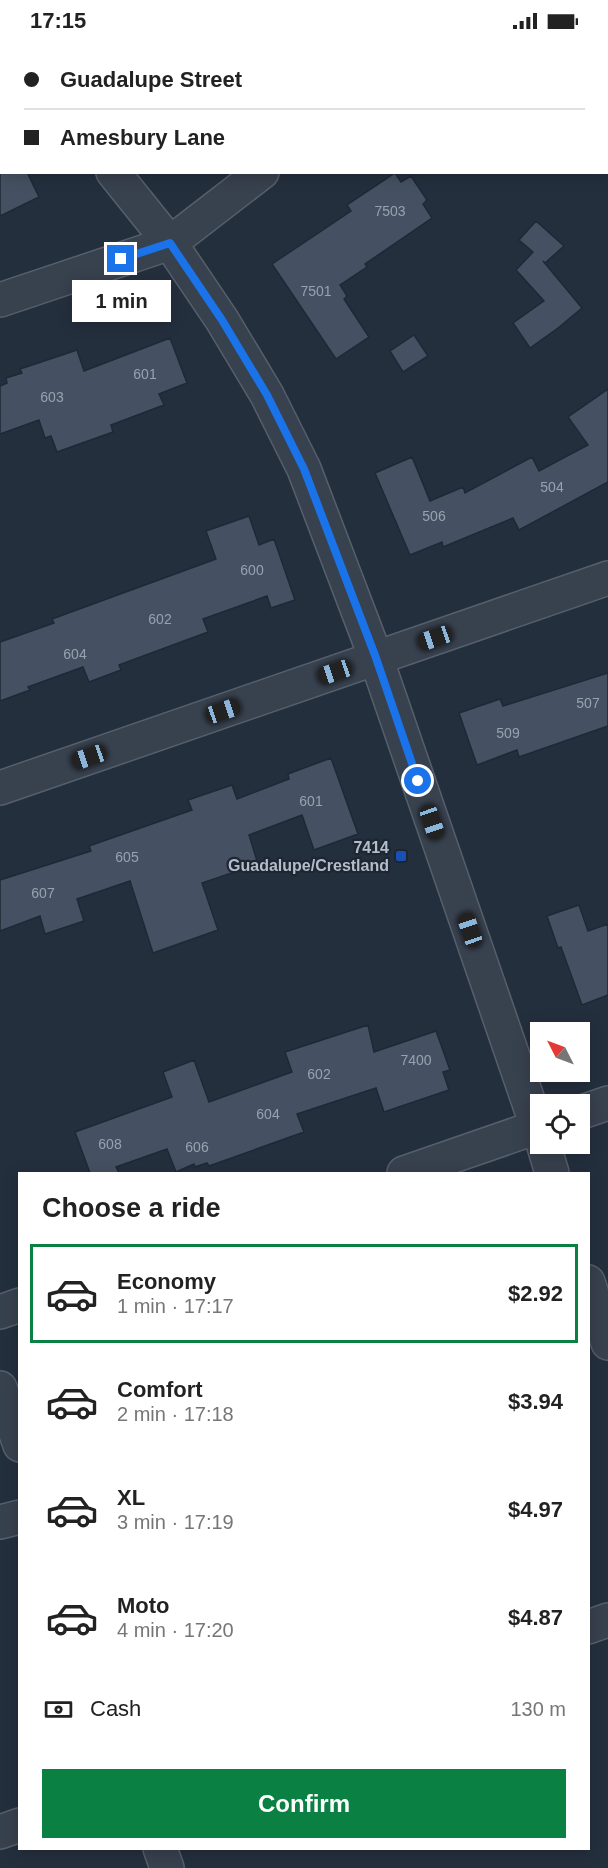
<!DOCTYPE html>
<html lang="en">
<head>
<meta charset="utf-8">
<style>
	body { margin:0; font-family:Helvetica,sans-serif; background:#f2f2f2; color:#222; height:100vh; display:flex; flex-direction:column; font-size:22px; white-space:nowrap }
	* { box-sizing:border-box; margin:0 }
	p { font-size:20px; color:#767676 }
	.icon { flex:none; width:33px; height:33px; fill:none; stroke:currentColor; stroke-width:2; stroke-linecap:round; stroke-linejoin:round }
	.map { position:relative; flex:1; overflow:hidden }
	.panel { position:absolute; left:18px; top:1130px; width:572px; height:678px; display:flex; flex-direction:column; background:#fff; border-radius:0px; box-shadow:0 3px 15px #0003 }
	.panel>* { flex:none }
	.guide { position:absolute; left:0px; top:0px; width:609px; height:132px; box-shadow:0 3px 15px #0003; display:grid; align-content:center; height:132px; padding:0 24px; background:#fff }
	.needle { width:39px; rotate:312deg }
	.controls { position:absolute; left:530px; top:980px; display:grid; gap:12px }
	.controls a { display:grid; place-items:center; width:60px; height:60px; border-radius:0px; background:#fff; box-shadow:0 3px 15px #0003; font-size:30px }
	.end { position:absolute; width:27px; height:27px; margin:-14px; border:8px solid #1a73e8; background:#fff; box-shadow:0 0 0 3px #fff }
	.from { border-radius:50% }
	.bubble { position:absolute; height:42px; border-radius:0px; background:#fff; box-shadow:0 3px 15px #0003; font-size:20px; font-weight:600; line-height:42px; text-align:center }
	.car { position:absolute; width:18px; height:36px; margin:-18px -9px; border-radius:8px; box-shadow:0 0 4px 2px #0007; background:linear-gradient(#222 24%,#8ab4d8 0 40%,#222 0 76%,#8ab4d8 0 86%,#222 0) }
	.guide b { display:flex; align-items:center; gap:21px; height:57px; font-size:22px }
	.guide b+b { border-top:2px solid #e0e0e0 }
	.guide i { width:15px; height:15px; background:#222 }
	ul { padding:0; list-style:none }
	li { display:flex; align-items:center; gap:18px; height:99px; margin:0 12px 9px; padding:0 12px; border:3px solid transparent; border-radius:0px }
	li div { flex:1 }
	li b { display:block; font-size:22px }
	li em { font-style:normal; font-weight:600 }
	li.current { border-color:#0b8043 }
	li>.icon { width:54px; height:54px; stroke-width:1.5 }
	h2 { padding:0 24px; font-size:27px; line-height:72px }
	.pay { display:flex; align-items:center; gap:15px; height:66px; padding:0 24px; font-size:22px }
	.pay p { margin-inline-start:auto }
	.action { display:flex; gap:12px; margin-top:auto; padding:12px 24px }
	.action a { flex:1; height:69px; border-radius:0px; background:#0b8043; color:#fff; font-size:24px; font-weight:600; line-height:69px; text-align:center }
	.status { display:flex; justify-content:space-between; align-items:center; height:42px; padding:0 30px; background:#fff; direction:ltr }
	.status svg { height:16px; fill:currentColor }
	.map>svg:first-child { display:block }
	.building { fill:#455162; stroke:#1f2835; stroke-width:1.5 }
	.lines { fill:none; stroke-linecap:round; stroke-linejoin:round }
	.minor-casing { stroke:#565f6c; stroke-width:36 }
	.minor { stroke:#38414e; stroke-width:33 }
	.route { stroke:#1a73e8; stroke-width:8 }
	.transit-dot { fill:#1a4fb4; stroke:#1d2633; stroke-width:2 }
	.labels { text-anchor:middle; stroke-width:4.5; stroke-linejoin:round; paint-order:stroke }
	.number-label { font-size:14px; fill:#98a1af }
	.poi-label { font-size:16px; font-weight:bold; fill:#b4bcc9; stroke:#1d2633; text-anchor:end }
</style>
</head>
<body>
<div class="status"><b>17:15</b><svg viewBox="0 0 49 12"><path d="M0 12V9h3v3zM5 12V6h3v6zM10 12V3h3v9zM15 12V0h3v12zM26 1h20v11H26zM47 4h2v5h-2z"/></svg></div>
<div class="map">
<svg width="608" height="1826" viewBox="0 0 608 1826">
	<rect width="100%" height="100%" fill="#242f3e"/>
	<!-- building -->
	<path class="building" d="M 0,130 L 27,130 L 39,155 L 0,174 Z
		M 395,131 L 401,140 L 411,134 L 427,158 L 423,162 L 432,176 L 365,222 L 367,225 L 340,243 L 347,254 L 344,257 L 369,295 L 336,317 L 272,222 L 351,169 L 347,163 Z
		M 536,179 L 564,204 L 545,221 L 543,219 L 582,266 L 558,286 L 530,306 L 513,281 L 544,259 L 516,228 L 533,210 L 519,198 Z
		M 414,293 L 428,314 L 403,330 L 390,309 Z
		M 170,296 L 187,341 L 159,352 L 164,363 L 111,383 L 113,390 L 57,410 L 51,394 L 45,396 L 39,378 L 0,392 L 0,344 L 7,341 L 6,336 L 22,331 L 20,327 L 77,308 L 84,329 Z
		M 608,347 L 608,440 L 519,488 L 513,476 L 443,505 L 442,500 L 410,513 L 375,431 L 412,415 L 430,459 L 463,445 L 465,451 L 532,415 L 539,429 L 588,403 L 568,375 Z
		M 249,474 L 259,503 L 274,497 L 295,558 L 271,566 L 267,554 L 203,577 L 208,590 L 119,623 L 121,628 L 89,640 L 83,625 L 28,645 L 30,648 L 0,659 L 0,600 L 54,581 L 52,577 L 216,517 L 206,489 Z
		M 608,631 L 608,684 L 519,715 L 517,708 L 477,723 L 459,671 L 500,657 L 503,664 Z
		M 331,716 L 358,792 L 314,808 L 302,773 L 249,793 L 258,822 L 202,841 L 218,888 L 153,911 L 130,839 L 77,857 L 84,879 L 45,892 L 40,874 L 0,889 L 0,838 L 91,809 L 89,804 L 192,768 L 188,758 L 232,743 L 237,757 L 289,737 L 288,732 Z
		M 579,863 L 588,889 L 608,882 L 608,953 L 582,963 L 561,905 L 558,906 L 547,874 Z
		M 368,983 L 374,1010 L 436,989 L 450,1028 L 443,1030 L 449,1048 L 384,1070 L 376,1046 L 297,1072 L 304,1090 L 209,1124 L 207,1121 L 195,1125 L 194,1122 L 176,1130 L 167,1107 L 116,1125 L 119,1131 L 90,1131 L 75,1090 L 172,1055 L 163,1030 L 194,1018 L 209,1060 L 292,1030 L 285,1010 Z"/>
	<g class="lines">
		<!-- minor casing -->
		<g class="minor-casing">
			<path id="minor" d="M 417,2 L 418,0
				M 0,11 L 2,12
				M 113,130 L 170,201 L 222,278 L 267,353 L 304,427 L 376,616 L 540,1093
				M 0,258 L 170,201 L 262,130
				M 0,746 L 608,536
				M 579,1071 L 608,1061
				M 543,1101 L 552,1131
				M 404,1131 L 540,1084
				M 588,1240 L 608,1301
				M 0,1270 L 20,1263
				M 0,1346 L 20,1403
				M 0,1480 L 20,1475
				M 588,1585 L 608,1578
				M 0,1790 L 20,1783
				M 160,1806 L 167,1826"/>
		</g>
		<!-- minor -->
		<use href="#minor" class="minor"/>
	</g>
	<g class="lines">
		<!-- route -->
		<path class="route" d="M 121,217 L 170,201 L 222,278 L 267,353 L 304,427 L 376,616 L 418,739"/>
	</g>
	<!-- markers -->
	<rect class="transit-dot" x="395" y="808" width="12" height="12" rx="3"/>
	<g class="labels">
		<!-- number labels -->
		<g class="number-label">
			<text x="390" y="174">7503</text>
			<text x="316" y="254">7501</text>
			<text x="145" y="337">601</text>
			<text x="52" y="360">603</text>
			<text x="552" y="450">504</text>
			<text x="434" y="479">506</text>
			<text x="252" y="533">600</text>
			<text x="160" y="582">602</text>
			<text x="75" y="617">604</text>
			<text x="588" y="666">507</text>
			<text x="508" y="696">509</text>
			<text x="311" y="764">601</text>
			<text x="127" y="820">605</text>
			<text x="43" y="856">607</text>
			<text x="416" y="1023">7400</text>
			<text x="319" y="1037">602</text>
			<text x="268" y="1077">604</text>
			<text x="110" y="1107">608</text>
			<text x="197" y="1110">606</text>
		</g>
		<!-- poi labels -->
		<g class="poi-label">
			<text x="389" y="811">7414<tspan x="389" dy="18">Guadalupe/Crestland</tspan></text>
		</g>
	</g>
</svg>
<div class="controls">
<a><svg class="needle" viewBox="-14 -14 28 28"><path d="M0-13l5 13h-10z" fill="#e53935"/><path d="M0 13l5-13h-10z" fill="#767676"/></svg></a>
<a><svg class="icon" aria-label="locate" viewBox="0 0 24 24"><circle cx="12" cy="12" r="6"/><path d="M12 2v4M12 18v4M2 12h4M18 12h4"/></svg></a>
</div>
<i class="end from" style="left:418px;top:739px"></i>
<i class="end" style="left:121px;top:217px"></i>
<div class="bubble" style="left:72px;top:238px;width:99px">1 min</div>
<i class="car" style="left:435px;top:596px;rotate:251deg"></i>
<i class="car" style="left:335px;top:630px;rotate:251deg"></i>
<i class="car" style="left:223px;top:669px;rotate:71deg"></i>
<i class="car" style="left:89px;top:715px;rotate:251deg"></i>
<i class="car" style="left:432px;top:780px;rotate:161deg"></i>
<i class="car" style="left:470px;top:888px;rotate:341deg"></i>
<div class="guide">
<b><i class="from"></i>Guadalupe Street</b>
<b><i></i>Amesbury Lane</b>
</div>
<section class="panel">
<h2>Choose a ride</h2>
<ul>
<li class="current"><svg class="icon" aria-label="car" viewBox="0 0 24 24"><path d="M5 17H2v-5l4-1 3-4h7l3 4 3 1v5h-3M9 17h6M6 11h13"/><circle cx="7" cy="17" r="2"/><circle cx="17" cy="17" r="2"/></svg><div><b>Economy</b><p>1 min · 17:17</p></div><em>$2.92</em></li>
<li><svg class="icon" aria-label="car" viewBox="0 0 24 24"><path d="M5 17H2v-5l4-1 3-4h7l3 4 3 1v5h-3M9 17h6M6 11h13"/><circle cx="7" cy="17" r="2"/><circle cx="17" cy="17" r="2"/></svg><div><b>Comfort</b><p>2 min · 17:18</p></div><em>$3.94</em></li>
<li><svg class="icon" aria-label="car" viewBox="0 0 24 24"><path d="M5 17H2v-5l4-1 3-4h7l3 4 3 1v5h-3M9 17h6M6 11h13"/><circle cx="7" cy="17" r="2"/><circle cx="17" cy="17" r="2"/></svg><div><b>XL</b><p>3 min · 17:19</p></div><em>$4.97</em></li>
<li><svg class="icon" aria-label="car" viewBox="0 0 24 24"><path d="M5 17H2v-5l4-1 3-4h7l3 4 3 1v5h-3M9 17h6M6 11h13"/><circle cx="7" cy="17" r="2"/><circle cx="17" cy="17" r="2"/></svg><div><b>Moto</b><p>4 min · 17:20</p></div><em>$4.87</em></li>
</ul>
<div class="pay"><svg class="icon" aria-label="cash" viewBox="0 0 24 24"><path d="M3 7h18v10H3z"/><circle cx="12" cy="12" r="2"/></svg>Cash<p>130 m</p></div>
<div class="action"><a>Confirm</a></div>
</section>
</div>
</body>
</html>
